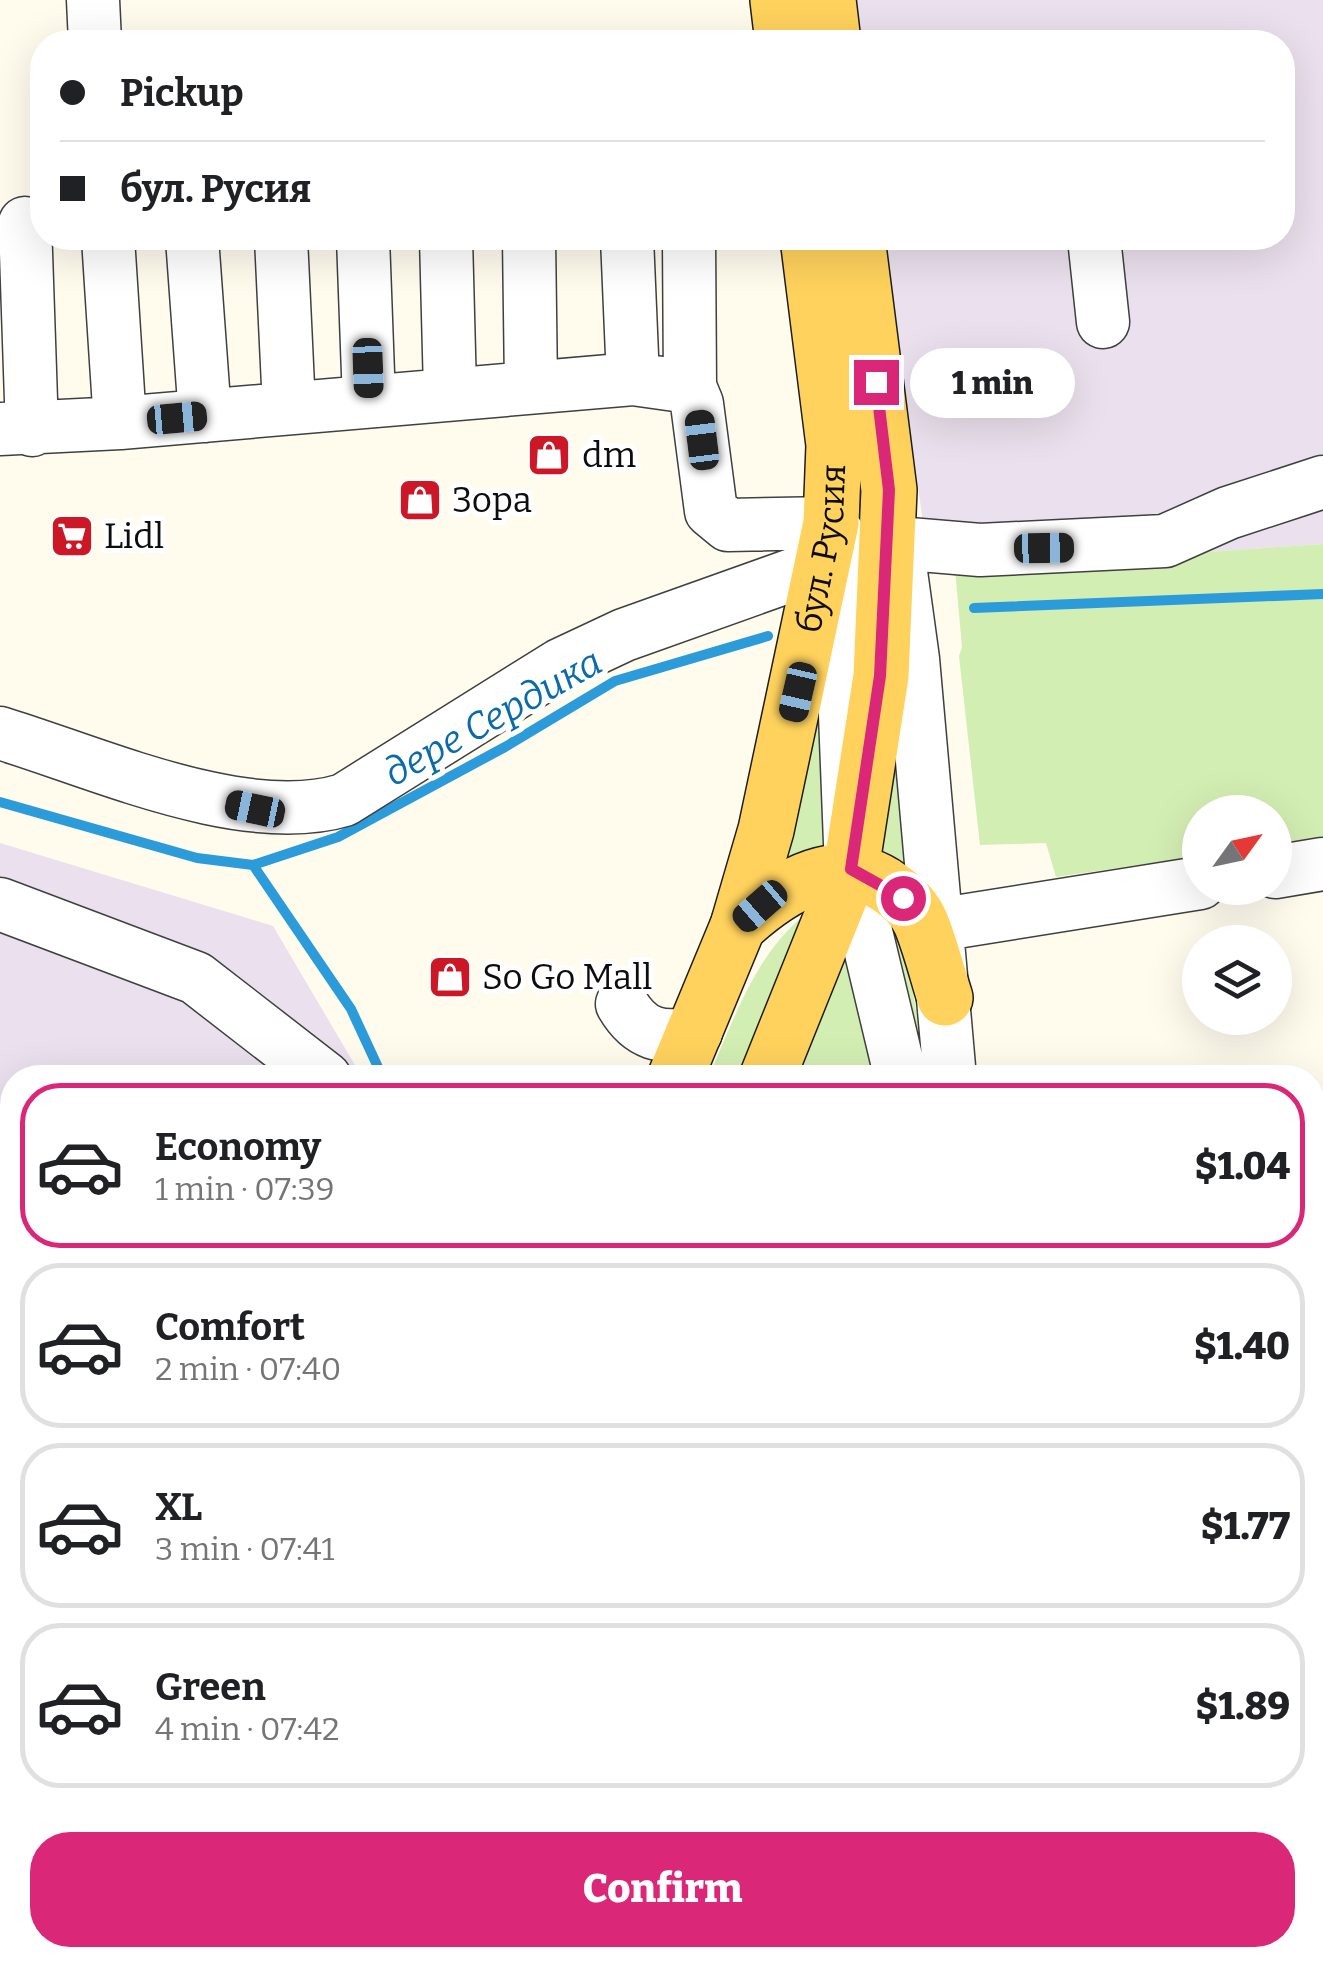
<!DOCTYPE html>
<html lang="en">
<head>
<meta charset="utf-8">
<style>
	body { margin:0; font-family:Bitter,serif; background:#f2f2f2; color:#202124; height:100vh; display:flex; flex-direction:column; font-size:38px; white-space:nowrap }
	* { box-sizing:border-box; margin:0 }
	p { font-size:32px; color:#757577 }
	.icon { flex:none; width:55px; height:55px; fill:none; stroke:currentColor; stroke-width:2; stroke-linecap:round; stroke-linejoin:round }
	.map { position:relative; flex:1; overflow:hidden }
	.sheet { position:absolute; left:0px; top:1065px; width:1325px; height:902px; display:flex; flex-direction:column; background:#fff; border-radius:40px 40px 0 0; box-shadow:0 10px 40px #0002 }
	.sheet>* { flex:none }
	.hud { position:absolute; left:30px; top:30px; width:1265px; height:220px; border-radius:40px; box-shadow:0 10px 40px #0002; display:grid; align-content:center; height:220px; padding:0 30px; background:#fff }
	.needle { width:65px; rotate:57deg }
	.fabs { position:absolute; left:1182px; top:795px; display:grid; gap:20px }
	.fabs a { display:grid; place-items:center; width:110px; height:110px; border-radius:50%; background:#fff; box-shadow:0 10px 40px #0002; font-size:50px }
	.end { position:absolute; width:45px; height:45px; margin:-22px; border:12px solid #db2777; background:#fff; box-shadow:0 0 0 5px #fff }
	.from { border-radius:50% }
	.bubble { position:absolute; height:70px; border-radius:35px; background:#fff; box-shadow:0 10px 40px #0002; font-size:32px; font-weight:800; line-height:70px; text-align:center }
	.car { position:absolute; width:30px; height:60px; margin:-30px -15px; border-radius:12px; box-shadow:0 0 8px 2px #0007; background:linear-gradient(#222 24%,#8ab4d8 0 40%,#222 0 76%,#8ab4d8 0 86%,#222 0) }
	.hud b { display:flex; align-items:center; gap:35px; height:95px; font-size:38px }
	.hud b+b { border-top:2px solid #e0e0e0 }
	.hud i { width:25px; height:25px; background:#202124 }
	ul { padding:18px 0 0; list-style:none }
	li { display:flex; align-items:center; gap:30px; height:165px; margin:0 20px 15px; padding:0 10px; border:5px solid #e0e0e0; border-radius:40px }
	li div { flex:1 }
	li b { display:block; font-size:38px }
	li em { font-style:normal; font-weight:800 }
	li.on { border-color:#db2777 }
	li>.icon { width:90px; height:90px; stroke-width:1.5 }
	.button { display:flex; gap:20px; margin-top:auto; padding:20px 30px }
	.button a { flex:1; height:115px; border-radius:40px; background:#db2777; color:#fff; font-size:40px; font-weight:800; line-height:115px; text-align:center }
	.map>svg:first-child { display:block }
	.industrial { fill:#ebe0ed }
	.green { fill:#d3eeb3 }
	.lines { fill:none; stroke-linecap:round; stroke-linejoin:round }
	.stream { stroke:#2c9bda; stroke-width:10 }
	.minor-casing { stroke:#404040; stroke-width:55 }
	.major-casing { stroke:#1e1e1e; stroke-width:58 }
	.minor { stroke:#fff; stroke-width:52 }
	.major { stroke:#ffd25d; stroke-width:55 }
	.route { stroke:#db2777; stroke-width:12 }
	.labels { text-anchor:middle; stroke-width:10; stroke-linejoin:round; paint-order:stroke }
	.poi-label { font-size:35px; fill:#0d0d0d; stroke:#fff; text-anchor:start }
	.street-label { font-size:35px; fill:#0d0d0d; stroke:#fff }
	.water-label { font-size:38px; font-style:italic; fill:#0a6bab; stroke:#fff }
</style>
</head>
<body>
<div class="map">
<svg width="1323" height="1966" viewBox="0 0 1323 1966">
	<rect width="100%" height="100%" fill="#fffbed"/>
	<!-- industrial -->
	<path class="industrial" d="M 853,0 L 1323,0 L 1323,544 L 955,569 L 924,531 L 885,238 L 1282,238 L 1282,42 L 859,42 Z
		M 0,843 L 273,926 L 362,1077 L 12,1078 L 12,1149 L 0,1135 Z"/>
	<!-- green -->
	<path class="green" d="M 1323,544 L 1323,837 L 1275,845 L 1275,812 L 1200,812 L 1200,856 L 1056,877 L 1046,843 L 980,845 L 959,656 L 962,647 L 955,569 Z
		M 822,599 L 833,855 L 778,875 Z
		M 896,662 L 921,897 L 871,862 Z
		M 820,903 L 747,1077 L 708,1078 C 738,1011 757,946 820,903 Z
		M 889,925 L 908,958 L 926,1077 Z
		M 846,934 L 881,1077 L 794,1078 Z"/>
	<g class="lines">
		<!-- stream -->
		<path class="stream" d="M 974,608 L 1323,594
			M 0,802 L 197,858 L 253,865 L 351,1009 L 383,1078
			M 253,865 L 338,837 L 505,747 L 615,681 L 768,636
			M 0,1617 L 12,1609"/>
		<!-- minor casing -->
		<g class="minor-casing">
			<path id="minor" d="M 93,0 L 95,42
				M 25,223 L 32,430
				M 108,238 L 120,423
				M 192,238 L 205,416
				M 281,238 L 289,407
				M 363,238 L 369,401
				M 446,238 L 450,391
				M 529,238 L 531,386
				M 627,238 L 633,379
				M 689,238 L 690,387
				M 1094,238 L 1103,322
				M 0,429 L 120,423 L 633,379 L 690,387 L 697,404 L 711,511 L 728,525 L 831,523
				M 838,534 L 851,869 L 901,1078
				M 897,543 L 980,550 L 1165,541 L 1228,513 L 1323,482
				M 901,572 L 913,659 L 950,1078
				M 0,733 C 98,763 245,830 344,800 L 560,665 L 624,635 L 823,564
				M 1275,872 L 1323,864
				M 0,904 L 196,978 L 325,1078
				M 937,925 L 1200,883
				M 622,1004 C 640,1035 662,1040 696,1032
				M 1312,1179 L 1323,1178
				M 0,1220 L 12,1248
				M 1312,1338 L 1323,1337
				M 0,1557 L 12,1549
				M 1312,1753 L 1323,1746
				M 1106,1955 L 1111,1966
				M 111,1966 L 132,1955
				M 784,1966 L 800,1955
				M 964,1966 L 968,1955"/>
		</g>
		<!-- major casing -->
		<g class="major-casing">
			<g id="major">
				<path d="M 778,0 L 783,42"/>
				<path d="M 828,0 L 833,42"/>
				<path d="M 738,926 C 780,888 837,850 890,888 C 903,897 915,909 921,923 C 931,947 937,973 945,998"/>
				<path id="s1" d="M 675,1078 L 738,926 L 766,830 L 831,523 L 834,445 L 808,238"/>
				<path d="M 767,1078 L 851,869 L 881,676 L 889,490 L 857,238"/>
				<path d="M 0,1718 L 12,1710"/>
				<path d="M 0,1786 L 12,1778"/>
			</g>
		</g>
		<!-- minor -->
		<use href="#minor" class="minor"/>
		<!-- major -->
		<use href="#major" class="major"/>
	</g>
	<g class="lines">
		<!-- route -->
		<path class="route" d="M 876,382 L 889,490 L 880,676 L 851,869 L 903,898"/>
	</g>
	<!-- icons -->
	<defs>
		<g id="shop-square" transform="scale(2.25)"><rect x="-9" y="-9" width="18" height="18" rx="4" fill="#cb1726" stroke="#fff"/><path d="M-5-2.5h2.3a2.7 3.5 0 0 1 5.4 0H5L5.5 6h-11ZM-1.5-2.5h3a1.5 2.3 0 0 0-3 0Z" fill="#fff"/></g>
		<g id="supermarket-square" transform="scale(2.25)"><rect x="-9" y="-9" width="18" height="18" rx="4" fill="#cb1726" stroke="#fff"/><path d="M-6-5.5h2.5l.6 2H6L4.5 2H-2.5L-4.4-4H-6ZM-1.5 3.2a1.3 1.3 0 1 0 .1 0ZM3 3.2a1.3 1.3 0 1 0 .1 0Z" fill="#fff"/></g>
	</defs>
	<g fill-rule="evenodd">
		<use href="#shop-square" x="549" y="455"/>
		<use href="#shop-square" x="420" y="500"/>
		<use href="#supermarket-square" x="72" y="536"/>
		<use href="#shop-square" x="450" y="977"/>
	</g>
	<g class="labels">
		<!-- poi labels -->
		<g class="poi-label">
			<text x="582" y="467">dm</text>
			<text x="452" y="512">Зора</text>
			<text x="104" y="548">Lidl</text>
			<text x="482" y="989">So Go Mall</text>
		</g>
		<!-- street labels -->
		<g class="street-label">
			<text dy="12" stroke="none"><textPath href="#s1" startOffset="552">бул. Русия</textPath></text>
		</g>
		<!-- water labels -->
		<g class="water-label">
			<text transform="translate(493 717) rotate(-29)" y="13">дере Сердика</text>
		</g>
	</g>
</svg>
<div class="fabs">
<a><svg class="needle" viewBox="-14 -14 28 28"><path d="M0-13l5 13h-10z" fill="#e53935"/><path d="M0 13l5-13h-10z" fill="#757577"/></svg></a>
<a><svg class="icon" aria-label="layers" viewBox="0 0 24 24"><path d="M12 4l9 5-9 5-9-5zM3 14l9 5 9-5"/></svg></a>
</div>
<i class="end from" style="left:903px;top:898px"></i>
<i class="end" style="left:876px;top:382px"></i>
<div class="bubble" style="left:910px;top:348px;width:165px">1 min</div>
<i class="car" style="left:368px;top:368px;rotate:178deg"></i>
<i class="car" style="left:177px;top:418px;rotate:85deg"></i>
<i class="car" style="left:702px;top:440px;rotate:353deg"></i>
<i class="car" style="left:1044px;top:548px;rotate:89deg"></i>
<i class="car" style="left:798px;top:692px;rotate:193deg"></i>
<i class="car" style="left:255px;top:809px;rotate:282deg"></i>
<i class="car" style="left:760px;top:906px;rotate:229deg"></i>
<div class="hud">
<b><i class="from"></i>Pickup</b>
<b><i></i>бул. Русия</b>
</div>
<section class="sheet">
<ul>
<li class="on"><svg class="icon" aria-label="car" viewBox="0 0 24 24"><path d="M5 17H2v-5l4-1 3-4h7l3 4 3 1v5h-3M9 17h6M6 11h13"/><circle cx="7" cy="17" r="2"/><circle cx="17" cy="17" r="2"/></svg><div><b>Economy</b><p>1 min · 07:39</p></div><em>$1.04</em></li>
<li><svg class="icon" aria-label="car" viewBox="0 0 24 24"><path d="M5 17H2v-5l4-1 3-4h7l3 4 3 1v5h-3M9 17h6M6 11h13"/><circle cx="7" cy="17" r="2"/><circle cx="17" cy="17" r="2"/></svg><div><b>Comfort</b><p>2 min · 07:40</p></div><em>$1.40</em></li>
<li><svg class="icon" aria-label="car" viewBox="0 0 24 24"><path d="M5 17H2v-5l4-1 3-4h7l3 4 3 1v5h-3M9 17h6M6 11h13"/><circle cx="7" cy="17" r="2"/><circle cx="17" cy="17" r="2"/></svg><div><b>XL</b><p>3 min · 07:41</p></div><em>$1.77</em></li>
<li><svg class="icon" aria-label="car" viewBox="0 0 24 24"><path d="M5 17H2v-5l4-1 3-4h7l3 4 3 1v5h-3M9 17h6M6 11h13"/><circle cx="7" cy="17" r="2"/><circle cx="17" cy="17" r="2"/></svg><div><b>Green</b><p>4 min · 07:42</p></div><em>$1.89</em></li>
</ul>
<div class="button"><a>Confirm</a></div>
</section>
</div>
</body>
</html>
